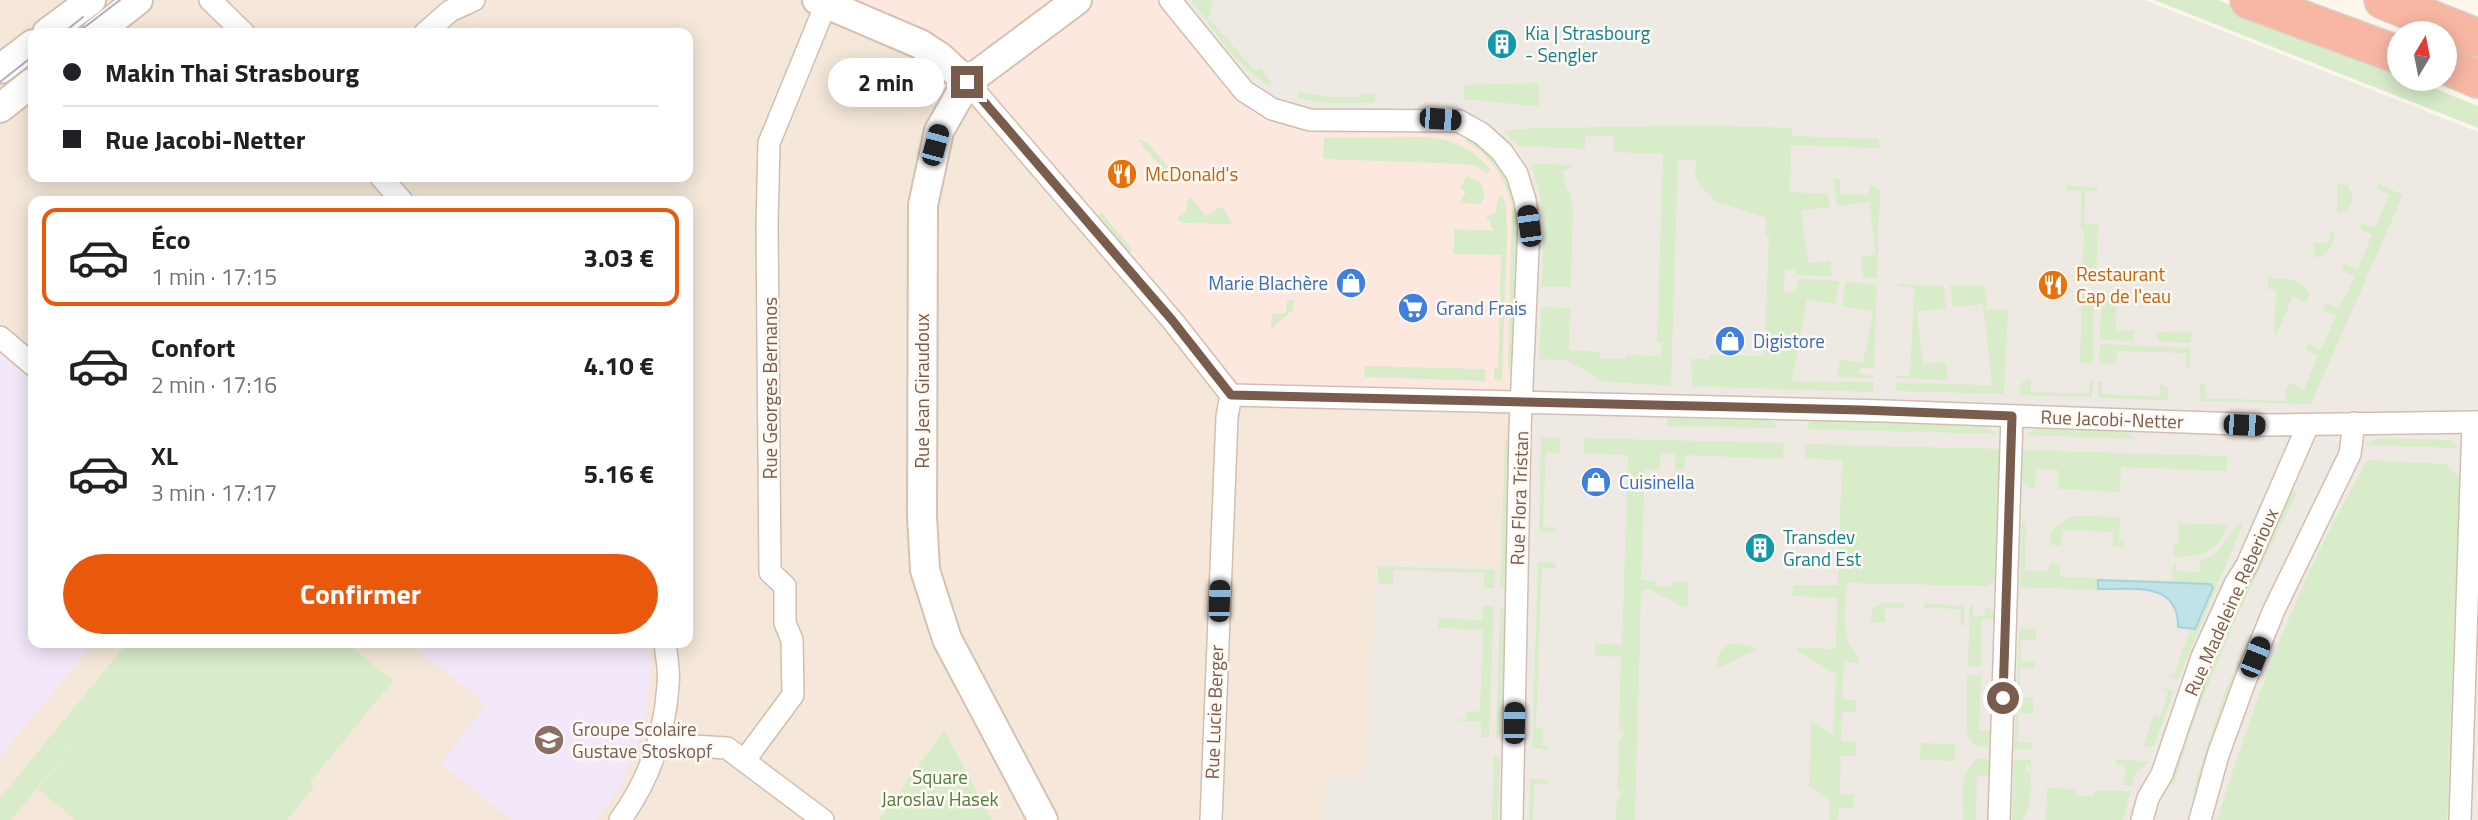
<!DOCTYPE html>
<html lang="fr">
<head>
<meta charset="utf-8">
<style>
	body { margin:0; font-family:"Titillium Web",sans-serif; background:#f2f2f2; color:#202124; height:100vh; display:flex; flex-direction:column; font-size:26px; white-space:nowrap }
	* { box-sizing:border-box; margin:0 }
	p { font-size:23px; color:#757577 }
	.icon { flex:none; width:38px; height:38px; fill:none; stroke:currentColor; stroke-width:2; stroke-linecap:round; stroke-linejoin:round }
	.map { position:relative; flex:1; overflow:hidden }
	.details { position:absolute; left:28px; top:196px; width:665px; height:452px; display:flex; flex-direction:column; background:#fff; border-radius:14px; box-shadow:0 4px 18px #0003 }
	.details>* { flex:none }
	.hud { position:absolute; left:28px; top:28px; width:665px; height:154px; border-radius:14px; box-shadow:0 4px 18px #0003; display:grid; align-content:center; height:154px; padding:0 35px; background:#fff }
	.needle { width:46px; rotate:10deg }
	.buttons { position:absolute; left:2387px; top:21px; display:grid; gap:14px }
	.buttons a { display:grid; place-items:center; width:70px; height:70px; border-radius:50%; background:#fff; box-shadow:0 4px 18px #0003; font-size:35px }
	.end { position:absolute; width:32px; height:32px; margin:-16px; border:9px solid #7a5c4d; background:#fff; box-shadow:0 0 0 4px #fff }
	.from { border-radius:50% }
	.bubble { position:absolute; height:49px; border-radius:24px; background:#fff; box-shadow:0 4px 18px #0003; font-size:23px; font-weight:700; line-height:49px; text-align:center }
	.car { position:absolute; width:21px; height:42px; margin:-21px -10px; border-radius:9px; box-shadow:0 0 5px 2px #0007; background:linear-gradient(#222 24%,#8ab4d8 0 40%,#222 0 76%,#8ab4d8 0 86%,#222 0) }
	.hud b { display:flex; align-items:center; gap:24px; height:66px; font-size:26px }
	.hud b+b { border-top:2px solid #e0e0e0 }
	.hud i { width:18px; height:18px; background:#202124 }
	ul { padding:12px 0 0; list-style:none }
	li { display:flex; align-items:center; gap:21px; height:98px; margin:0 14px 10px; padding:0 21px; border:4px solid transparent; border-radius:14px }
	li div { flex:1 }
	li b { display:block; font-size:26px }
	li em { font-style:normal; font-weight:700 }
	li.active { border-color:#ea580c }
	li>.icon { width:63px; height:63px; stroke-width:1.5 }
	.cta { display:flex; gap:14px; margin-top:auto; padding:14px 35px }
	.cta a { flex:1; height:80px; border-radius:42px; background:#ea580c; color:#fff; font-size:28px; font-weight:700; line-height:80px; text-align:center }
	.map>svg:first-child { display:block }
	.residential { fill:#f5e8da; fill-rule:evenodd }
	.commercial { fill:#fde8e0 }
	.industrial { fill:#efe9e4 }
	.education { fill:#f3e8fa }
	.green { fill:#d8ecc9 }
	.water { fill:#bfe3e8; stroke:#a5d3da; stroke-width:2 }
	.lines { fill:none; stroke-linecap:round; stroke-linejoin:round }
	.street-casing { stroke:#d1beb0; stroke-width:24 }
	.secondary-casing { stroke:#d6c0b0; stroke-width:32 }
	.highway-casing { stroke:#dad1cd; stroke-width:40 }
	.street { stroke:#fff; stroke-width:21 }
	.secondary { stroke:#fff; stroke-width:28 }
	.highway { stroke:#f7b7a3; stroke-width:37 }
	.tram { stroke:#b9a8c9; stroke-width:2 }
	.route { stroke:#7a5c4d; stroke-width:9 }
	.labels { text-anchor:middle; stroke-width:5; stroke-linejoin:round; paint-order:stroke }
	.culture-label { font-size:19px; fill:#0d838f; stroke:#fffaf3; text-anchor:start }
	.food-label { font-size:19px; fill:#c56008; stroke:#fffaf3; text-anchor:start }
	.shop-label { font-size:19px; fill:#366cbe; stroke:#fffaf3; text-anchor:start }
	.street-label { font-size:19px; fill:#7a5c4d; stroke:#fffaf3 }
	.education-label { font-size:19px; fill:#785e54; stroke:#fffaf3; text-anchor:start }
	.park-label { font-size:19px; fill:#537a41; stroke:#fffaf3 }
</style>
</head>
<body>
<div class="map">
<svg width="2478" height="820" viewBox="0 0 2478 820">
	<rect width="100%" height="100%" fill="#fdf6ec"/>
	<!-- residential -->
	<path class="residential" d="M 0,0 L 855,0 L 967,82 L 1523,403 L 1500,565 L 1377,562 L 1364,778 L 1325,779 L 1324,820 L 0,820 ZM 33,33 L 688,33 L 688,177 L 33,177 ZM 33,201 L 688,201 L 688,642 L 33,642 Z"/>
	<!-- commercial -->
	<path class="commercial" d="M 855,0 L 1171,0 L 1459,121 L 1517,174 L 1523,403 L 1231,395 L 967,82 Z"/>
	<!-- industrial -->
	<path class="industrial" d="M 1171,0 L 2145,0 L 2478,132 L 2478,820 L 1324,820 L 1325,779 L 1364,778 L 1377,562 L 1500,565 L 1523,403 L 1529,226 L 1482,134 L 1272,109 Z"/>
	<!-- education -->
	<path class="education" d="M 0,354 L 33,382 L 33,642 L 94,642 L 0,756 Z
		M 408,642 L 649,642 L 651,668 L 645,723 L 622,784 L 604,811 L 596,820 L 512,820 L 441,764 L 486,704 Z"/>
	<!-- green -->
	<path class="green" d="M 1191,0 L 1212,0 L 1211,12 L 1208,17 L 1255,71 L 1260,68 L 1271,81 L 1269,86 C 1236,66 1214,30 1191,0 Z
		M 2154,0 L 2218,0 L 2399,74 L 2399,79 L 2411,79 L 2478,106 L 2478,128 Z
		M 1539,83 L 1539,106 C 1514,106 1491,99 1465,100 L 1464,85 Z
		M 1299,92 L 1330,97 L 1359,97 L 1360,94 L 1377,93 L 1374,103 L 1327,103 L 1297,98 Z
		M 1698,125 L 1792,128 L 1792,136 L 1879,139 L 1879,148 L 1791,145 L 1790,192 L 1828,194 L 1831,207 L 1801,211 L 1808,263 L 1830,261 L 1832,276 L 1797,275 L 1796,269 L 1785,269 L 1784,291 L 1796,292 L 1798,279 L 1840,281 L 1835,304 L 1807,300 L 1792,381 L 1873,382 L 1873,392 L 1692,386 L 1691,359 L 1709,359 L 1710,355 L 1764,356 L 1769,236 L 1766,235 L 1766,218 L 1714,201 L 1695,178 L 1696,160 L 1678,160 L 1671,386 L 1602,381 L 1567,360 L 1539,359 L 1541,307 L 1570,308 L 1569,350 L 1600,352 L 1600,358 L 1625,359 L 1626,355 L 1661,356 L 1662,343 L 1657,342 L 1663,154 L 1614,152 L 1614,136 L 1585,136 L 1585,149 L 1523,146 L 1518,145 L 1505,132 L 1517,129 Z
		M 1425,137 C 1452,139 1474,148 1491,171 L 1487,174 L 1476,166 L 1465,164 L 1323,159 L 1324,138 Z
		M 1467,137 C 1524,167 1518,222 1517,277 C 1516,307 1515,338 1514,369 L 1508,369 L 1512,206 C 1505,178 1491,155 1465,141 Z
		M 1137,139 L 1147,142 L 1170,169 L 1165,172 Z
		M 1535,164 L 1573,165 L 1574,167 L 1562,172 L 1573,205 L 1571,287 L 1541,287 C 1543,246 1548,205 1531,167 Z
		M 1467,176 L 1481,183 L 1485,195 L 1481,204 L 1459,203 L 1466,192 L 1460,188 Z
		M 1833,179 L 1840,179 L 1840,194 L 1869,195 L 1870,185 L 1876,187 L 1880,192 L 1877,278 L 1863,277 L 1861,257 L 1876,254 L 1869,202 L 1837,206 Z
		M 2337,183 L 2348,187 L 2353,196 L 2350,206 L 2345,211 L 2337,212 Z
		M 2379,184 L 2403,195 L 2311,404 L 2200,401 L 2200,384 L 2206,385 L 2206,398 L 2285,401 L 2286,388 L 2290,383 L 2304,389 L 2318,356 L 2305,350 L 2308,344 L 2321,349 L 2336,316 L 2323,310 L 2326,303 L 2339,309 L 2355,276 L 2341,270 L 2344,264 L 2358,269 L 2372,235 L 2359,229 L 2362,223 L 2375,228 L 2389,195 L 2377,189 Z
		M 2066,186 L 2097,187 L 2097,191 L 2085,191 L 2084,224 L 2098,224 L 2096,281 L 2082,281 L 2084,230 L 2081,229 L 2081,191 L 2066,190 Z
		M 1503,196 L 1506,205 L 1507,236 L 1502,381 L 1494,380 L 1494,369 L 1498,369 L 1501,255 L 1454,254 L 1454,229 L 1494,231 L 1486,216 L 1495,213 L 1499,197 Z
		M 1191,197 L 1206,216 L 1219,207 L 1223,208 L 1233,224 L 1182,223 L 1177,218 L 1186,210 L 1188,200 Z
		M 1101,212 L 1133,250 L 1128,254 L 1096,217 Z
		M 2330,229 L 2335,235 C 2333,247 2326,255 2314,258 L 2314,243 L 2329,243 Z
		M 2268,278 C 2284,279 2300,277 2309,293 L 2307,302 L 2293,297 L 2274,339 L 2276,290 L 2268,289 Z
		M 1846,282 L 1877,284 L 1874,368 L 1860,368 L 1859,374 L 1874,376 L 1874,378 L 1837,377 L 1840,359 L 1863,363 L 1873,311 L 1842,306 Z
		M 1899,284 L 1944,286 L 1946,308 L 1917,312 L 1923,364 L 1946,362 L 1948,380 L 1896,378 L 1896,376 L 1910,376 L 1914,288 L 1899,286 Z
		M 1950,285 L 1985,286 L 1987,310 L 2008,309 L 2004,394 L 1895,391 L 1896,383 L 1992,385 L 1983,304 L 1953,307 Z
		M 2082,293 L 2094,294 L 2093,363 L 2080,363 Z
		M 2101,295 L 2117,296 L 2116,330 L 2134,331 L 2133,341 L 2100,340 Z
		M 1287,300 L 1294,300 L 1293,310 L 1275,325 L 1274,328 L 1271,328 L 1272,314 L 1286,313 Z
		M 2190,330 L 2191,330 L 2191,343 L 2157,341 L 2157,332 L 2189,333 Z
		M 2100,344 L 2190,348 L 2190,367 L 2186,367 L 2186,353 L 2117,351 L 2116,364 L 2099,363 Z
		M 1365,366 L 1485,369 L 1485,381 L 1364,377 Z
		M 2026,379 L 2031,379 L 2031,392 L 2089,394 L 2090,381 L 2093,381 L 2092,397 L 2019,395 L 2021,384 Z
		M 2098,382 L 2102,382 L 2102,394 L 2159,397 L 2161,384 L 2168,388 L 2168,400 L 2098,398 Z
		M 1667,417 L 1768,420 L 1774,422 L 1776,428 L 1667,426 Z
		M 1816,420 L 1982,425 L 1998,434 L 1806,429 L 1809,422 Z
		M 2042,427 L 2120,429 L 2137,439 L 2027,435 L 2034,429 Z
		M 1541,437 L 1560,438 L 1560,453 L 1546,452 L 1543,527 L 1557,528 L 1554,533 L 1539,532 Z
		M 1584,438 L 1784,443 L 1783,459 L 1685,455 L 1684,470 L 1675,469 L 1675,454 L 1661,454 L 1659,470 L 1645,470 L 1641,580 L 1656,581 L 1656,586 L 1672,587 L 1673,581 L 1688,582 L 1688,606 L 1686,608 L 1650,590 L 1645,590 L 1641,595 L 1635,820 L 1616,820 L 1617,799 L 1620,799 L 1621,791 L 1617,790 L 1619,739 L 1623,739 L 1623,731 L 1619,730 L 1621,657 L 1595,656 L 1595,644 L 1622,645 L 1628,455 L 1584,453 Z
		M 2381,438 L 2450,440 L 2459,448 L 2365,445 L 2372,440 Z
		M 1505,439 L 1511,439 L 1507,581 L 1505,586 L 1500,588 Z
		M 1805,444 L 2002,449 L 1998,572 L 1991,584 L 1985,586 L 1847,583 C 1845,608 1839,637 1859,657 L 1859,663 L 1844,662 L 1842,699 L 1857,700 L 1856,712 L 1842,712 L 1841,741 L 1856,742 L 1855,756 L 1841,756 L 1840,794 L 1854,795 L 1854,808 L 1839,808 L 1838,820 L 1830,820 L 1830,799 L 1809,786 L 1811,725 L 1812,722 L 1833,735 L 1836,674 L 1797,651 L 1797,648 L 1836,649 L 1837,598 L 1792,596 L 1793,585 L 1838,585 L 1842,461 L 1805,458 Z
		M 2020,450 L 2227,456 L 2227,471 L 2121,467 L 2120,492 L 2058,489 L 2058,470 L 2036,469 L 2035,488 L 2027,487 L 2019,476 Z
		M 2367,460 L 2446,464 L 2460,478 L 2447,820 L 2217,820 C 2247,725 2280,630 2324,541 C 2338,513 2353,487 2367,460 Z
		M 2292,490 L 2297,493 C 2249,591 2204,679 2174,785 L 2165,782 L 2220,628 L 2250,577 Z
		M 2315,501 L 2319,504 L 2201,792 L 2193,790 L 2227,686 Z
		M 2076,516 L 2120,517 L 2119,541 L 2123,542 L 2123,547 L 2113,547 L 2113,532 L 2063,530 L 2061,546 L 2052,545 L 2049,536 C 2054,525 2064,519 2076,516 Z
		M 2026,520 L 2025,571 L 2048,571 L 2050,564 L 2060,563 L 2060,577 L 2172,581 L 2173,563 L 2176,563 L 2176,571 L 2199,572 L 2200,562 C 2217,556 2228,538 2237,524 L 2243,523 L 2178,680 L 2168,676 L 2169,674 L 2174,675 L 2190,629 L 2195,629 L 2210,584 L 2099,580 L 2098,590 L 2020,587 L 2022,523 Z
		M 2179,523 L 2228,525 C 2216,553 2202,557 2173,557 L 2174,543 L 2178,543 Z
		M 1538,562 L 1553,562 L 1557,568 L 1542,568 L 1536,728 L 1543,729 L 1542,746 L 1549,746 L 1547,749 L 1532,748 Z
		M 1377,566 L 1495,570 L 1494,588 L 1484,588 L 1484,573 L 1394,570 L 1393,584 L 1379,584 Z
		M 1883,603 L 1904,603 L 1904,608 L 1885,608 L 1885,622 L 1869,623 L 1873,608 Z
		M 1924,603 L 1964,606 L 1964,626 L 1961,626 L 1961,609 L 1924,608 Z
		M 1483,606 L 1494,606 L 1489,737 L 1481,737 L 1481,722 L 1459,721 L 1459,719 L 1466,719 L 1467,712 L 1480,711 L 1483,630 L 1438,628 L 1439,618 L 1482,620 Z
		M 1500,606 L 1505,610 L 1501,733 L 1496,737 Z
		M 1970,606 L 1973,606 L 1973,616 L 1984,616 L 1985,606 L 1991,609 L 1997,619 L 1982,619 L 1981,667 L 1968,666 Z
		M 2019,629 L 2036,629 L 2036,640 L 2021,640 L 2021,662 L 2035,662 L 2035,669 L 2020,668 L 2019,697 L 2033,698 L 2033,713 L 2018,713 L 2018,742 L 2032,743 L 2032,749 L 2014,749 Z
		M 128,642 L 345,642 L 393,681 L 310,782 L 314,787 L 287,820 L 76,820 L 38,789 L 105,705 L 11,820 L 0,820 L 0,798 Z
		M 1730,644 L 1749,645 L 1757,649 L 1717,669 C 1718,657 1718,649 1730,644 Z
		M 1967,675 L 1981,675 L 1979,730 L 1993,731 L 1993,748 L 1974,745 L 1967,734 Z
		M 2164,688 L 2174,691 L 2154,747 L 2143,747 L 2154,716 L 2160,717 L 2168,692 L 2163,690 Z
		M 944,730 L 992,820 L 879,820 Z
		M 1921,743 L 1955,744 L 1955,761 L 1920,760 Z
		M 1494,755 L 1500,760 L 1498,820 L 1492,820 Z
		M 1978,759 L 1992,759 L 1991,776 L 1977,776 L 1976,820 L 1963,820 C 1964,800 1957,769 1978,759 Z
		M 2014,760 L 2031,760 L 2031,765 L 2026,765 L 2026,771 L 2031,772 L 2030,804 L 2023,820 L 2012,820 Z
		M 2116,760 L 2150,761 L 2136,774 L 2132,787 L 2122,784 L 2127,770 L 2123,764 L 2116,766 Z
		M 1530,779 L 1547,779 L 1549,784 L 1534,784 L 1533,820 L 1529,820 Z
		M 2047,788 L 2075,789 L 2075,796 L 2093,796 L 2095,790 L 2131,791 L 2123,820 L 2046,820 Z"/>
	<!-- water -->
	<path class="water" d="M 2098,580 L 2210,584 L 2213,588 L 2195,629 L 2178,627 C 2179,580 2131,590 2098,589 Z"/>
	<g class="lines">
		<!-- street casing -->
		<g class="street-casing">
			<path id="street" d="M 210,0 L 244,33
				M 1170,0 L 1244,91 L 1272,109 L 1310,120 L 1459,121 L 1482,134 L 1502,152 L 1517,174 L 1525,200 L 1529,226 L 1520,430 L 1512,820
				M 425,33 L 450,11 L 474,0
				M 967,82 L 1172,320 L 1231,395
				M 381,177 L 402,201
				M 0,337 L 33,365
				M 1231,395 L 1884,411 L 2267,425 L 2478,422
				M 659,744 L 727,748 L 823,820
				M 744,761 L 793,695 L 792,640 L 785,623 L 785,586 L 770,572 L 767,224 L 769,143 L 826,4 L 822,0
				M 620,820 C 649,780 665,735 668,685 C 670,671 666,656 665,642
				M 1211,820 L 1227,417 L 1231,395
				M 1999,820 L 2012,416
				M 2142,820 L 2148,798 L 2162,774 L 2202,657 L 2235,584 L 2247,565 L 2308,425
				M 2200,820 L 2218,755 L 2245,681 L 2274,610 L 2350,454 L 2354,423
				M 2460,820 L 2473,422"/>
		</g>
		<!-- secondary casing -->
		<g class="secondary-casing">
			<path id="secondary" d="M 817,0 L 920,44 L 940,57 L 967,82
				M 47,33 L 91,0
				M 96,33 L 138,0
				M 0,69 L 33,44
				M 0,108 L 33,82
				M 1043,820 L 947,639 L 925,570 L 922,516 L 923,205 L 939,131 L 967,82 L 1077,0"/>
		</g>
		<!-- highway casing -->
		<g class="highway-casing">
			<path id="highway" d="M 2249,0 L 2399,55
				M 2383,0 L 2478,38
				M 2445,65 L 2478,79"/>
		</g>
		<!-- street -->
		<use href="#street" class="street"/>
		<!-- secondary -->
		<use href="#secondary" class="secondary"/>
		<!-- highway -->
		<use href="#highway" class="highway"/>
		<!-- tram -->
		<path class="tram" d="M 63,33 L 83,17
			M 77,33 L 120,0
			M 0,82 L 33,56"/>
	</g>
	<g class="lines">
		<!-- route -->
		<path class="route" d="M 967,82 L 1172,320 L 1231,395 L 1861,410 L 2012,416 L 2003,698"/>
	</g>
	<!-- icons -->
	<defs>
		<g id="building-disc" transform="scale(1.575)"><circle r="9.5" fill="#0f9aa8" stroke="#fffaf3"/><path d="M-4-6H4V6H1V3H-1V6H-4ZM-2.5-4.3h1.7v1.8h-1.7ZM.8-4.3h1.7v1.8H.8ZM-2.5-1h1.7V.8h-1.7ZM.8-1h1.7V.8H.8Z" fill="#fff"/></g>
		<g id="restaurant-disc" transform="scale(1.575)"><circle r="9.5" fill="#e8710a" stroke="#fffaf3"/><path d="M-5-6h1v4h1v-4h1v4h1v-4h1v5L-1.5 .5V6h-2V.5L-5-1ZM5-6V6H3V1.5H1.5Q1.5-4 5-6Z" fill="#fff"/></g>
		<g id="shop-disc" transform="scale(1.575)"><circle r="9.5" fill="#3f7fe0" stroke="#fffaf3"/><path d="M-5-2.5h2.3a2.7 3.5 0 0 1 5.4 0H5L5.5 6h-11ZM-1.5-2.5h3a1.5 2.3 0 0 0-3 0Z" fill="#fff"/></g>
		<g id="supermarket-disc" transform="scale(1.575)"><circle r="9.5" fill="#3f7fe0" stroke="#fffaf3"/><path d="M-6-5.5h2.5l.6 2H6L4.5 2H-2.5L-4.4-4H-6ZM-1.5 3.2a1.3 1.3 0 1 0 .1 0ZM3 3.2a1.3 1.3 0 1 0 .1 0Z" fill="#fff"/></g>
		<g id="school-disc" transform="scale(1.575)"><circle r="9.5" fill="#8d6e63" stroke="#fffaf3"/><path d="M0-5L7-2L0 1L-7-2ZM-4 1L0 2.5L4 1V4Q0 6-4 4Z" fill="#fff"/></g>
	</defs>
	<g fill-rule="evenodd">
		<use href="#building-disc" x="1502" y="44"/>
		<use href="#restaurant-disc" x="1122" y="174"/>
		<use href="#shop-disc" x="1351" y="283"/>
		<use href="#restaurant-disc" x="2053" y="285"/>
		<use href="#supermarket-disc" x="1413" y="308"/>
		<use href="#shop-disc" x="1730" y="341"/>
		<use href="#shop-disc" x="1596" y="482"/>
		<use href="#building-disc" x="1760" y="548"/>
		<use href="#school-disc" x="549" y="740"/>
	</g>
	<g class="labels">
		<!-- culture labels -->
		<g class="culture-label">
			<text x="1525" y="40">Kia | Strasbourg<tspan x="1525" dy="22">- Sengler</tspan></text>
			<text x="1783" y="544">Transdev<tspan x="1783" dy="22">Grand Est</tspan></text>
		</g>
		<!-- food labels -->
		<g class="food-label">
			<text x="1145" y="181">McDonald's</text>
			<text x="2076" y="281">Restaurant<tspan x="2076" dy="22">Cap de l'eau</tspan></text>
		</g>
		<!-- shop labels -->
		<g class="shop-label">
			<text x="1328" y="290" text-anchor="end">Marie Blachère</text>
			<text x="1436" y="315">Grand Frais</text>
			<text x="1753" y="348">Digistore</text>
			<text x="1619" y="489">Cuisinella</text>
		</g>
		<!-- street labels -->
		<g class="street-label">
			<text transform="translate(770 388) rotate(-90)" y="7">Rue Georges Bernanos</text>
			<text transform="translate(922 391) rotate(-90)" y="7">Rue Jean Giraudoux</text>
			<text transform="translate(2112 419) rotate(2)" y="7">Rue Jacobi-Netter</text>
			<text transform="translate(1519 498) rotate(-88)" y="7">Rue Flora Tristan</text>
			<text transform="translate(2231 602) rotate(-66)" y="7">Rue Madeleine Reberioux</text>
			<text transform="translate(1214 712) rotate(-88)" y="7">Rue Lucie Berger</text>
		</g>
		<!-- education labels -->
		<g class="education-label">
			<text x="572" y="736">Groupe Scolaire<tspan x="572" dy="22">Gustave Stoskopf</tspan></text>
		</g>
		<!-- park labels -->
		<g class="park-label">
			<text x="940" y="784">Square<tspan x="940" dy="22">Jaroslav Hasek</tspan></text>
		</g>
	</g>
</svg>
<div class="buttons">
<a><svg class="needle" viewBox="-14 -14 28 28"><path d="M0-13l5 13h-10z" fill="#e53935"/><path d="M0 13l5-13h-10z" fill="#757577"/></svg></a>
</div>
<i class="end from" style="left:2003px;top:698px"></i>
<i class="end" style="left:967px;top:82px"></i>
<div class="bubble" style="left:828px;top:58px;width:116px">2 min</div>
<i class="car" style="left:1440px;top:119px;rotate:94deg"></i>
<i class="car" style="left:935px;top:145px;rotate:15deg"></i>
<i class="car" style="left:1529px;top:226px;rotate:352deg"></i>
<i class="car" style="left:2244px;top:425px;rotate:92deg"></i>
<i class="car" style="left:1219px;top:601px;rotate:2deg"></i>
<i class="car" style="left:2255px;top:657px;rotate:22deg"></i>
<i class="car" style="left:1514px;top:723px;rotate:1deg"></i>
<div class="hud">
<b><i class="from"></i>Makin Thai Strasbourg</b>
<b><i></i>Rue Jacobi-Netter</b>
</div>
<section class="details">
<ul>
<li class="active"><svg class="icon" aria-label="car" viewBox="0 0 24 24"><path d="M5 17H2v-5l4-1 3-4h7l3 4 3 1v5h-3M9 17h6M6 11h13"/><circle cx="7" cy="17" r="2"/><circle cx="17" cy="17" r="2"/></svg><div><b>Éco</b><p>1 min · 17:15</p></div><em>3.03 €</em></li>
<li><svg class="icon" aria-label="car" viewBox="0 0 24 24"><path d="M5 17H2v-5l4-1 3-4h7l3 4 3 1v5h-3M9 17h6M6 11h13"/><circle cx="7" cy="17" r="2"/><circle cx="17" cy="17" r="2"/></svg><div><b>Confort</b><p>2 min · 17:16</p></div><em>4.10 €</em></li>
<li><svg class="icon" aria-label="car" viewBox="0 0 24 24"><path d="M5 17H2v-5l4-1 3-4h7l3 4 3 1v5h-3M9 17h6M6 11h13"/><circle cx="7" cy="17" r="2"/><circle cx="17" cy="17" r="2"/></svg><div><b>XL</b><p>3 min · 17:17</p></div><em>5.16 €</em></li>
</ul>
<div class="cta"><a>Confirmer</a></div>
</section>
</div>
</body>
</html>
